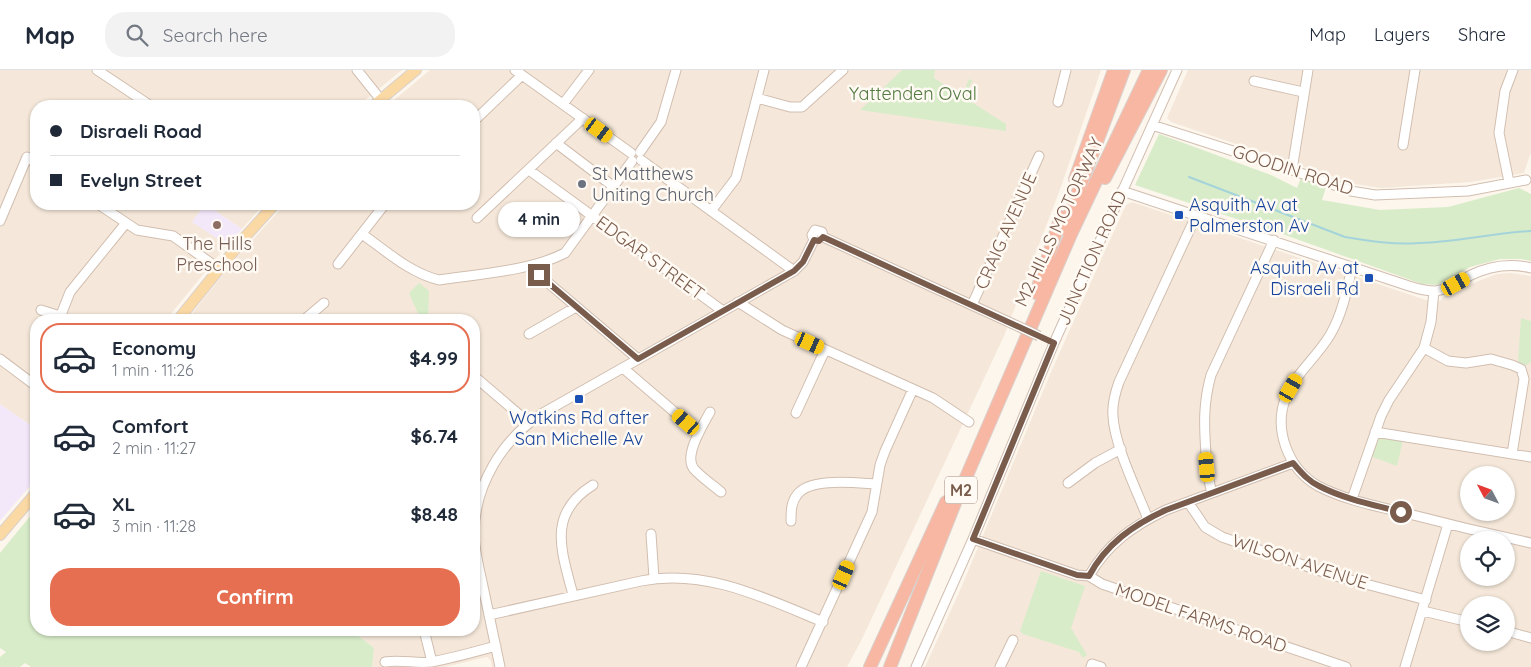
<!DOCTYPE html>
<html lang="en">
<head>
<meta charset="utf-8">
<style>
	body { margin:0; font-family:Quicksand,sans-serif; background:#f2f2f3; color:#1f2937; height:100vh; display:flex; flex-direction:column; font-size:19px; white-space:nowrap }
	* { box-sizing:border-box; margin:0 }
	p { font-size:16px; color:#747a83 }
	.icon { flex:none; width:28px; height:28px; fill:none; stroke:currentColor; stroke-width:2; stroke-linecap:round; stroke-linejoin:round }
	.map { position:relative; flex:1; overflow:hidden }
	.side { position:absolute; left:30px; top:244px; width:450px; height:322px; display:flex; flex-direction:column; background:#fff; border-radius:20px; box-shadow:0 1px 4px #0004 }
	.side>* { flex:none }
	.guide { position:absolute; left:30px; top:30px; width:450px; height:110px; border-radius:20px; box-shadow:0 1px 4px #0004; display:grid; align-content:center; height:110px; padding:0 20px; background:#fff }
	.needle { width:32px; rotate:311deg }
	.fabs { position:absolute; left:1460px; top:396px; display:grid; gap:10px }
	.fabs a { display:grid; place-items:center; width:55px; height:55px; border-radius:50%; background:#fff; box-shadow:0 1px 4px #0004; font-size:25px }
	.end { position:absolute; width:22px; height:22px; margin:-11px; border:6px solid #7a5c4d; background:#fff; box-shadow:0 0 0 2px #fff }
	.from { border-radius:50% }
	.bubble { position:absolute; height:35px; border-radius:18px; background:#fff; box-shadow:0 1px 4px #0004; font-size:16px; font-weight:700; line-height:35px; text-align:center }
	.car { position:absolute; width:15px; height:30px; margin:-15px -8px; border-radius:6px; box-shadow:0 0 4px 1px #0007; background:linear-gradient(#f5c518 24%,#345 0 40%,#f5c518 0 76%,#345 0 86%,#f5c518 0) }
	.guide b { display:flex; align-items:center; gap:18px; height:48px; font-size:19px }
	.guide b+b { border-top:1px solid #e0e1e3 }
	.guide i { width:12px; height:12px; background:#1f2937 }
	ul { padding:9px 0 0; list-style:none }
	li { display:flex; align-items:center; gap:15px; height:70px; margin:0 10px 8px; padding:0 10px; border:2px solid transparent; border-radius:20px }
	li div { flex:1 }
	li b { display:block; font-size:19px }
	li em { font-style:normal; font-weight:700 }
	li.on { border-color:#e76f51 }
	li>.icon { width:45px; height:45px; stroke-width:1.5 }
	.button { display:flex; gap:10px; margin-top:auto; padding:10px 20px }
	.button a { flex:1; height:58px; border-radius:20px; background:#e76f51; color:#fff; font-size:20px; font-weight:700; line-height:58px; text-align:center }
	header { display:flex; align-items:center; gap:30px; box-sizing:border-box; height:70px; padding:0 25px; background:#fff; border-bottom:1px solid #e0e1e3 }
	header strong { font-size:24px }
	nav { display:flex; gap:28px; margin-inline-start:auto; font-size:18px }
	.search { width:350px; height:45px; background:#f2f2f3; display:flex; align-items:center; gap:12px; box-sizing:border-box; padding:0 18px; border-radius:20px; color:#747a83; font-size:19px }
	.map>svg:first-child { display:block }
	.residential { fill:#f5e8da; fill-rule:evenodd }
	.education { fill:#f3e8fa }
	.green { fill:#d8ecc9 }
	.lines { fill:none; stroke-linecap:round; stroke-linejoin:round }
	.stream { stroke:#a5d3da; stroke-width:2 }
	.minor-casing { stroke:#d1beb0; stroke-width:11 }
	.major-casing { stroke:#dad1cd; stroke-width:12 }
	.highway-casing { stroke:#dad1cd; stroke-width:14 }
	.minor { stroke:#fff; stroke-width:9 }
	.major { stroke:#fbd9a5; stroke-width:10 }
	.highway { stroke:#f7b7a3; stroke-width:12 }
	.minor-bridge-casing { stroke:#d1beb0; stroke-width:11; stroke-linecap:butt }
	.minor-bridge { stroke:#fff; stroke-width:9 }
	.route { stroke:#7a5c4d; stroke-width:6 }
	.worship-dot { fill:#6b7280; stroke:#fffaf3; stroke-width:2 }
	.transit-dot { fill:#1a4fb4; stroke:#fffaf3; stroke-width:2 }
	.education-dot { fill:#8d6e63; stroke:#fffaf3; stroke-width:2 }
	.labels { text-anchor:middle; stroke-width:5; stroke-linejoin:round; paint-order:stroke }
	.shield { fill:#fffaf3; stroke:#a28b7f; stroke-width:1 }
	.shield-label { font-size:16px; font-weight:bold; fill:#7a5c4d }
	.park-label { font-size:18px; fill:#537a41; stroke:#fffaf3 }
	.street-label { font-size:18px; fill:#7a5c4d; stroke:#fffaf3 }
	.worship-label { font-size:18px; fill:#5b616d; stroke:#fffaf3; text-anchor:start }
	.transit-label { font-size:18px; fill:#164399; stroke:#fffaf3; text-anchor:start }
	.education-label { font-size:18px; fill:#785e54; stroke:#fffaf3 }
</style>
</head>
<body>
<header>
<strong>Map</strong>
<div class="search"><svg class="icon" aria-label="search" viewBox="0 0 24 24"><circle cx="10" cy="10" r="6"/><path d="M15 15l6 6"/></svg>Search here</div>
<nav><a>Map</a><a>Layers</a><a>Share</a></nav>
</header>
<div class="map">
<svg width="1531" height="597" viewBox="0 0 1531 597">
	<rect width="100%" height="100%" fill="#fdf6ec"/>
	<!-- residential -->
	<path class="residential" d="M 0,0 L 402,0 L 358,36 L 36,36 L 36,134 L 204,134 L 193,152 L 227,175 L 166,250 L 36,250 L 36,359 L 0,334 Z
		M 430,0 L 1101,0 L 1061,117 L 1004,266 L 862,569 L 847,597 L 492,597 L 491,591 L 487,587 L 445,597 L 372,597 L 374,578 L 356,564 L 355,560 L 474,560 L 474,250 L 187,250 L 236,188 L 285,134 L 474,134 L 474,36 L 387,36 Z
		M 1188,0 L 1531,0 L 1531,82 L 1524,103 L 1471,112 L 1381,118 L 1354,114 L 1171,52 L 1167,48 Z
		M 1132,132 L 1426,230 L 1440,231 L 1443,227 L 1481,210 L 1497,204 L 1511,203 L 1531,206 L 1531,597 L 925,597 L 961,518 L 1051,302 L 1104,183 L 1126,135 ZM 1469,405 L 1506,405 L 1506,442 L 1469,442 ZM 1469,470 L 1506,470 L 1506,508 L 1469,508 ZM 1469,535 L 1506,535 L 1506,572 L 1469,572 Z
		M 205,134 L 264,134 L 242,159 Z"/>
	<!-- education -->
	<path class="education" d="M 205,134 L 242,159 L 227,175 L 192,152 Z
		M 0,334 L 36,359 L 36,409 L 0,451 Z"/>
	<!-- green -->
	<path class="green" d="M 902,0 L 935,0 L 934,8 L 962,26 L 969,9 L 973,11 L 971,13 L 965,28 L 1006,54 L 1006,61 L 860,40 Z
		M 1159,64 L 1271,105 L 1297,118 L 1301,108 L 1326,117 L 1322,130 L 1380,140 L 1448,137 L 1519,118 L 1531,124 L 1531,191 L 1521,189 L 1500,189 L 1470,197 L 1437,215 L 1422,214 L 1288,166 L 1135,115 Z
		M 419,213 L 429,221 L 428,250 L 421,250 L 409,223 Z
		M 1521,248 L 1531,251 L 1531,292 L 1523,297 L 1518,293 Z
		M 1383,367 L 1403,370 L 1397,396 L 1370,386 L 1377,369 Z
		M 36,439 L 36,560 L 355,560 L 356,564 L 374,578 L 372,597 L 31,597 L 25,593 L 20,597 L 0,597 L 0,587 L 6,582 L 0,578 L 0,483 Z
		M 1041,501 L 1085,516 L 1071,558 L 1087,585 L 1083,588 L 1079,582 L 1023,564 L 1020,561 Z"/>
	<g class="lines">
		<!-- stream -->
		<path class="stream" d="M 1189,107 L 1345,167 C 1369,171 1395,175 1419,173 C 1456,172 1493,163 1531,161"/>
		<!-- minor casing -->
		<g class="minor-casing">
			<path id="minor" d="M 97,0 L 151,36
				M 357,0 L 381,30
				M 515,0 L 631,83
				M 1254,11 L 1303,22
				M 757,28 L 790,37 L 802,37 L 843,0
				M 1058,32 L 1066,0
				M 563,34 L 589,0
				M 474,51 L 522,5
				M 1152,55 L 1292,100 L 1351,121 L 1375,125 L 1468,121 L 1526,110
				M 556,73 L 614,117
				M 1403,75 L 1415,0
				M 640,82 L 661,52 L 676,0
				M 641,90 L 794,201
				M 529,100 L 723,241
				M 1292,100 L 1308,0
				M 1509,112 L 1499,63 L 1505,21 L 1513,0
				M 1122,121 L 1409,216 C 1418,219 1427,221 1436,221 C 1449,219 1460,211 1471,205 C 1490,196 1511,193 1531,198
				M 98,134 L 137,160 L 173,166 L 219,199
				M 711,141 L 736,108 L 764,0
				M 477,148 L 583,48
				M 0,151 L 27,87 L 36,93
				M 362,164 C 386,181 410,203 439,210 C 479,204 530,201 565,183 L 632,91
				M 823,167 L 1011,253
				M 814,170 L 812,165 L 815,160 L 822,162 L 823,167
				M 338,194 L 385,134
				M 535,195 L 539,205 L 638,289
				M 1352,197 C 1347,220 1342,245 1330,265 C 1317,287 1295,304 1286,327 C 1273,359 1288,399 1318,416 C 1345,430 1376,436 1405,443 C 1447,454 1489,464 1531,473
				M 738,232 L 782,260 L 933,328 L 969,352
				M 972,235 L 1039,86
				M 41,240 L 60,246
				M 59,250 L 70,222 L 126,153
				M 304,250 L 324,233
				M 529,264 L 576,237
				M 1424,278 L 1448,291 L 1466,293 L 1491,289 L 1512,295 L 1521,299 L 1524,309 L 1512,384
				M 0,289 L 36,316
				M 623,298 L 699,363
				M 474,306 L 529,353
				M 710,342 C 703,355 683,386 694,399 C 702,408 713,415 721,422
				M 796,343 L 825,280
				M 1375,362 L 1531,387
				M 1068,413 L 1095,393 L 1121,379
				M 1212,423 C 1208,410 1207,397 1206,384 C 1204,355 1203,334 1211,305 L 1274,170
				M 1352,429 L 1381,346 L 1389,330 L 1424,278 L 1431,252 L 1434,221
				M 1188,432 L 1205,457 L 1222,467 L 1332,505 L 1426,530
				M 1148,449 C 1137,421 1114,374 1113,346 C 1112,334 1115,323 1119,312 L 1196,146
				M 791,451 C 791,442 791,432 797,425 C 809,407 857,413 876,414
				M 651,464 L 654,508
				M 973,469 L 1077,505 L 1089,506 L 1102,514 L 1346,597
				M 1089,506 C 1107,474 1133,456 1166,440 L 1293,393
				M 573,525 C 562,482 546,444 593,415
				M 1423,541 L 1469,552
				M 489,545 L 641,511 C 705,498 765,528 823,552
				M 424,560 L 432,592
				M 1506,561 L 1531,568
				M 385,592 C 401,589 416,594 431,592 C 453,588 474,582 496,576
				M 500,597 C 495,573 490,549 485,526 C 481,505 475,486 474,465 C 474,416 502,369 543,343 L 794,201 L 803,192 L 814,170
				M 801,597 L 872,442 L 880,395 L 885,381 L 913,319
				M 916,597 L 973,469 L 1054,273 L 1177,0
				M 1000,597 L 1013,570
				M 1091,597 L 1092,594 L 1101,597
				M 1405,597 L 1448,454"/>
		</g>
		<!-- major casing -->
		<g class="major-casing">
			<path id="major" d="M 373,36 L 416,0
				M 178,250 L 245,167 L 275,134
				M 0,465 L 36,423"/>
		</g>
		<!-- highway casing -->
		<g class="highway-casing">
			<path id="highway" d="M 1105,108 L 1161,0
				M 1075,109 L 1114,0
				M 1064,159 L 1124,0
				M 1036,223 L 1061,147
				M 870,597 L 946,432
				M 890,597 L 955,433 L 1071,164 L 1149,0"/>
		</g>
		<!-- minor -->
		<use href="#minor" class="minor"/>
		<!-- major -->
		<use href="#major" class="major"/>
		<!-- highway -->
		<use href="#highway" class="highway"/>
		<!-- minor-bridge casing -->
		<g class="minor-bridge-casing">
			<path id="minor-bridge" d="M 1011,253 L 1039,266"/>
		</g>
		<!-- minor-bridge -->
		<use href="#minor-bridge" class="minor-bridge"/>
	</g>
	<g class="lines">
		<!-- route -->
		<path class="route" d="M 539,205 L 638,289 L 794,201 L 803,192 L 814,170 L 819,171 L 823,167 L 1054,273 L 973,469 L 1077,505 L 1089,506 C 1106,474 1133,455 1166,440 L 1293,393 C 1301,402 1308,411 1319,416 C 1344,429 1374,435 1401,442"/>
	</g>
	<!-- markers -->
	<circle class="worship-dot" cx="582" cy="114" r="5"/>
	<g class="transit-dot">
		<rect x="1174" y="140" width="10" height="10" rx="2.5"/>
		<rect x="1364" y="203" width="10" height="10" rx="2.5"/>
		<rect x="574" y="324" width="10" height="10" rx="2.5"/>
	</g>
	<circle class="education-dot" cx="217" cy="155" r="5"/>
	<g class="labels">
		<!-- shield labels -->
		<rect class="shield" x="945" y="406.5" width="32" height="27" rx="4"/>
		<g class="shield-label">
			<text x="961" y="426">M2</text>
		</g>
		<!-- park labels -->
		<g class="park-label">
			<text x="913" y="30">Yattenden Oval</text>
		</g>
		<!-- street labels -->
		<g class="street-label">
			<text transform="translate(1293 100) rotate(18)" y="6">GOODIN ROAD</text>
			<text transform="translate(1059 152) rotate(-65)" y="6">M2 HILLS MOTORWAY</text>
			<text transform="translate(1006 161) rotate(-66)" y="6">CRAIG AVENUE</text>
			<text transform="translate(650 188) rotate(36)" y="6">EDGAR STREET</text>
			<text transform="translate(1092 188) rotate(-66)" y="6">JUNCTION ROAD</text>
			<text transform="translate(1300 492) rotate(18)" y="6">WILSON AVENUE</text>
			<text transform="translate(1201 548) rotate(19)" y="6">MODEL FARMS ROAD</text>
		</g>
		<!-- worship labels -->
		<g class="worship-label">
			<text x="592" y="110">St Matthews<tspan x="592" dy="21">Uniting Church</tspan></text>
		</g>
		<!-- transit labels -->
		<g class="transit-label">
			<text x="1189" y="141">Asquith Av at<tspan x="1189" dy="21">Palmerston Av</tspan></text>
			<text x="1359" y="204" text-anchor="end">Asquith Av at<tspan x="1359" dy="21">Disraeli Rd</tspan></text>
			<text x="579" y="354" text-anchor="middle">Watkins Rd after<tspan x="579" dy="21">San Michelle Av</tspan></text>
		</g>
		<!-- education labels -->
		<g class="education-label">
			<text x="217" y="180">The Hills<tspan x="217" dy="21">Preschool</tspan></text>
		</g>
	</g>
</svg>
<div class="fabs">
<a><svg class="needle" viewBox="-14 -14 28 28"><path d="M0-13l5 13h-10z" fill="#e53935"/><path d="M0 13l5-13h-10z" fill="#747a83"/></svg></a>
<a><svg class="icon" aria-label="locate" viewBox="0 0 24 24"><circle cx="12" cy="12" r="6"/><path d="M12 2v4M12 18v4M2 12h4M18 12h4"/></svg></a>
<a><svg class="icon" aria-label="layers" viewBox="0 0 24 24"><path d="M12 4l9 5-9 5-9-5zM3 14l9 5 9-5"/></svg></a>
</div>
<i class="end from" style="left:1401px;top:442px"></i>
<i class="end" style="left:539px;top:205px"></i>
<div class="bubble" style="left:498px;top:132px;width:82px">4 min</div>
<i class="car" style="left:599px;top:60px;rotate:126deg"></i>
<i class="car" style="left:1456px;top:214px;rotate:61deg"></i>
<i class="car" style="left:810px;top:273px;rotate:114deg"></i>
<i class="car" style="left:1291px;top:318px;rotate:30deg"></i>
<i class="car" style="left:686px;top:352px;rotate:311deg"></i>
<i class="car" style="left:1207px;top:397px;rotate:355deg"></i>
<i class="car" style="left:844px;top:505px;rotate:24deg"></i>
<div class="guide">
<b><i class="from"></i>Disraeli Road</b>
<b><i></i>Evelyn Street</b>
</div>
<section class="side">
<ul>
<li class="on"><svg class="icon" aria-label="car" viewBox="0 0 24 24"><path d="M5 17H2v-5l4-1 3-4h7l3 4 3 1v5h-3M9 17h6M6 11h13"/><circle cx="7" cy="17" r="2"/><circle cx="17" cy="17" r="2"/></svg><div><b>Economy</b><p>1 min · 11:26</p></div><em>$4.99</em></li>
<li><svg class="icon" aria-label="car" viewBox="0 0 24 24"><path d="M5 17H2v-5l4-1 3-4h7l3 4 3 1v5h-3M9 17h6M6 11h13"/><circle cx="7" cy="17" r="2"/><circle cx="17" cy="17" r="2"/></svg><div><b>Comfort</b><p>2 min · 11:27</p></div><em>$6.74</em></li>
<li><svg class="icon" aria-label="car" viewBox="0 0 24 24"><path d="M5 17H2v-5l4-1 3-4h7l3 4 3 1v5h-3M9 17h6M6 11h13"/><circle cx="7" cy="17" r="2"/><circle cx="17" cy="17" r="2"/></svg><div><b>XL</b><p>3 min · 11:28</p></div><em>$8.48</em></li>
</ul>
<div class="button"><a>Confirm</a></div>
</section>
</div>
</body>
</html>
